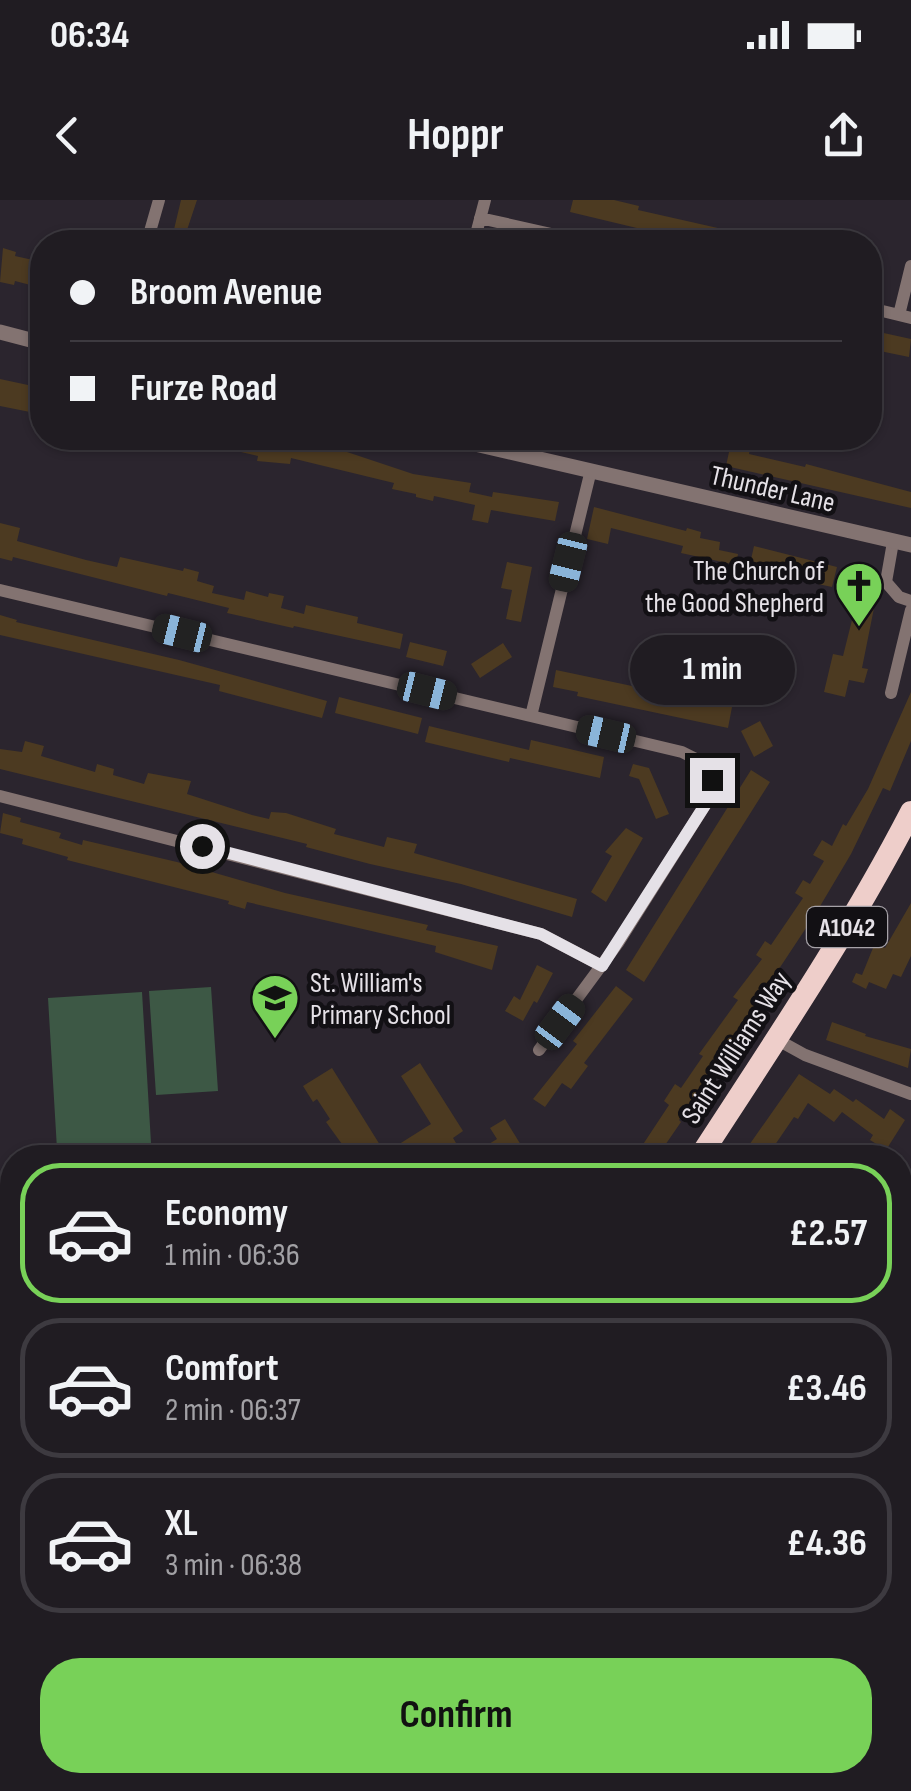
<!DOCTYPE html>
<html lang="en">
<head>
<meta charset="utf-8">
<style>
	body { margin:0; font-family:"Sofia Sans Condensed",sans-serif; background:#2d292f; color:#f1f3f6; height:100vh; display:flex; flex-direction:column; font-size:38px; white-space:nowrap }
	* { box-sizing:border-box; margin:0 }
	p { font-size:32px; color:#a2a1a5 }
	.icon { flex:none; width:55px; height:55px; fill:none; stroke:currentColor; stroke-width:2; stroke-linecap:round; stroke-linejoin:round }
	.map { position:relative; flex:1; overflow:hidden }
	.sheet { position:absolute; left:0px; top:945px; width:912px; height:648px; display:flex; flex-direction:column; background:#201c22; border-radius:40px 40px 0 0; box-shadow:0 2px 8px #0004,0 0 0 2px #3d3a40 }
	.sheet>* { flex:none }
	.top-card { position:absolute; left:30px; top:30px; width:852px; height:220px; border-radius:40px; box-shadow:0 2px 8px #0004,0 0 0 2px #3d3a40; display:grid; align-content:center; height:220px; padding:0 40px; background:#201c22 }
	.end { position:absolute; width:45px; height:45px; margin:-22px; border:12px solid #e5e1e7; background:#111; box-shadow:0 0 0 5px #111 }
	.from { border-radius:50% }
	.bubble { position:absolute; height:70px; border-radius:35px; background:#201c22; box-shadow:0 2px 8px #0004,0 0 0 2px #3d3a40; font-size:32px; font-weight:700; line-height:70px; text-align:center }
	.car { position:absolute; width:30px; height:60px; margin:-30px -15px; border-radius:12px; box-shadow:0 0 8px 2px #0007; background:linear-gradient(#222 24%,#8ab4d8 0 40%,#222 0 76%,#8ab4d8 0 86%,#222 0) }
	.top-card b { display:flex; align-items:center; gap:35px; height:95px; font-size:38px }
	.top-card b+b { border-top:2px solid #3d3a40 }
	.top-card i { width:25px; height:25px; background:#f1f3f6 }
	ul { padding:18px 0 0; list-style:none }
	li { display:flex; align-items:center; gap:30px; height:140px; margin:0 20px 15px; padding:0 20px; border:5px solid #3d3a40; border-radius:40px }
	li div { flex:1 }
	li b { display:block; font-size:38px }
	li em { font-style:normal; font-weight:700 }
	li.current { border-color:#78d158 }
	li>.icon { width:90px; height:90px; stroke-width:1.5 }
	.primary-button { display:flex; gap:20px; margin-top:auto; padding:20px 40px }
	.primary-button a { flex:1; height:115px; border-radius:40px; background:#78d158; color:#111; font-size:40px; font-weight:700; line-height:115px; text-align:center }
	.status { display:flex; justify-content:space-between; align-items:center; height:70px; padding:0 50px; background:#201c22; direction:ltr }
	.status svg { height:28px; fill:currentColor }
	header { display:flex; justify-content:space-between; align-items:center; height:130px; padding:0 40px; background:#201c22; font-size:45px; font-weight:700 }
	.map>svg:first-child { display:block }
	.green { fill:#3d5845 }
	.building { fill:#4c3a21 }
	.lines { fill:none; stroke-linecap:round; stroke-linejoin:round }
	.minor { stroke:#837371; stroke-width:12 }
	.tertiary { stroke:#837371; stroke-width:15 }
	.trunk { stroke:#eececa; stroke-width:22 }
	.route { stroke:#e5e1e7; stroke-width:12 }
	.labels { text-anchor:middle; stroke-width:9; stroke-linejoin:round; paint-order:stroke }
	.shield { fill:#121014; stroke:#a6a2a8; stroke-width:2.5 }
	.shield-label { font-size:25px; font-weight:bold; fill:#e5e1e7 }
	.street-label { font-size:28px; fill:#e5e1e7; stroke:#121014 }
	.poi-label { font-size:28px; fill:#e5e1e7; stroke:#121014; text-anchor:end }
</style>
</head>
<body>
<div class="status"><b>06:34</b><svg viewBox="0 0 49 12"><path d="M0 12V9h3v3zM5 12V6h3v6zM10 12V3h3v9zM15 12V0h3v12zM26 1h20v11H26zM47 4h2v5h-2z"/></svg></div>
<header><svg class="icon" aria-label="back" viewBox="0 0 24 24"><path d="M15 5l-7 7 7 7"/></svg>Hoppr<svg class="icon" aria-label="share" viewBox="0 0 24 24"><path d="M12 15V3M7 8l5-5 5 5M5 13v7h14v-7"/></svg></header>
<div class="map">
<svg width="911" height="1591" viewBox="0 0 911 1591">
	<rect width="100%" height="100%" fill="#2b252e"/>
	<!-- green -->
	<path class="green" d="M 211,787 L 218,891 L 156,895 L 149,791 Z
		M 142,792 L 151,943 L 57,949 L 48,798 Z"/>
	<!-- building -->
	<path class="building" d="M 181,0 L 197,0 L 183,42 L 171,42 Z
		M 573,0 L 614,0 L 639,6 L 638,10 L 740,33 L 738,42 L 691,41 L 570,12 Z
		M 3,48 L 16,52 L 15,56 L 42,62 L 42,88 L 15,81 L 14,85 L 0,82 Z
		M 870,130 L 911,139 L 909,157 L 870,149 Z
		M 0,179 L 42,188 L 42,206 L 37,205 L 35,213 L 0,206 Z
		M 198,238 L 277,238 L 276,241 L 305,248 L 306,244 L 338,249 L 413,274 L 471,283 L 469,292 L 492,297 L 493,292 L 559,302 L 555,321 L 491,310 L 488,323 L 472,320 L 475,305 L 434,296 L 433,301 L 416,297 L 416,294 L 392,289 L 394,283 L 291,258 L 290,264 L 257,261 L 258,256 L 198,242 Z
		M 732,238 L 752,238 L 749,254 L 805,267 L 806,264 L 911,292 L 911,308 L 726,266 Z
		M 594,307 L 686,331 L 687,328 L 701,332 L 700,338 L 720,342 L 719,350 L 738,354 L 736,365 L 681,353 L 683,346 L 611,328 L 608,344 L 587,339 Z
		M 0,323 L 20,328 L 17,341 L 86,360 L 117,367 L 120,357 L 183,371 L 184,368 L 199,372 L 197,381 L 214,386 L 212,393 L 244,400 L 246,391 L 268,397 L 269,393 L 284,396 L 281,408 L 304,414 L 306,405 L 358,417 L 357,423 L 403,434 L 400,449 L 294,426 L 293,428 L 227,413 L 229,408 L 168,393 L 167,396 L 13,357 L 12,361 L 0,358 Z
		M 754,346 L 837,367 L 832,387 L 818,384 L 819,379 L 750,364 Z
		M 507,362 L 532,367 L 521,422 L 506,419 L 512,390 L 501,388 Z
		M 860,397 L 873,400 L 871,407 L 874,408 L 862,468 L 868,469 L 864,483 L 849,480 L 845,497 L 824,492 L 833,454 L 843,456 L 856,404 L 859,404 Z
		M 0,415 L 17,420 L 16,422 L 179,460 L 327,501 L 322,518 L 219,491 L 220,485 L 0,435 Z
		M 410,442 L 447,451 L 443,466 L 406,457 Z
		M 503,443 L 512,457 L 480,478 L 471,464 Z
		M 556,470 L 732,507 L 728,528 L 577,496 L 578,492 L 553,487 Z
		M 911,492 L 911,541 L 890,591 L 883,588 L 851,654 L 816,713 L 679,920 L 681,922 L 661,951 L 657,958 L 634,958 L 669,905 L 664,901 L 675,884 L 681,888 L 703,856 L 699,854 L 738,800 L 733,797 L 762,759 L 756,755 L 765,741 L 771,745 L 803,698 L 795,693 L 803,680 L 810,684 L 824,661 L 813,655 L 822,640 L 832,646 L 843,624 L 846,626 L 868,589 Z
		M 339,497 L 422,518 L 418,534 L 335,513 Z
		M 760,521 L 773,546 L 754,557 L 741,531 Z
		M 429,526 L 529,550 L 531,540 L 604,557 L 600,578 L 510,558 L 509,562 L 425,542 Z
		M 25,541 L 44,546 L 41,556 L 95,572 L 97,564 L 114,569 L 113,575 L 144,584 L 148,573 L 191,581 L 187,594 L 252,615 L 269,619 L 271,612 L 286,613 L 336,629 L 334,634 L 384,647 L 387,637 L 417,644 L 414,653 L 577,699 L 572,717 L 461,684 L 370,664 L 306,647 L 307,644 L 0,569 L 0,549 L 22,552 Z
		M 633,564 L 649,568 L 669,614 L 656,619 L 639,579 L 629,576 Z
		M 751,570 L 770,582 L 644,782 L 626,770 Z
		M 3,613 L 21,618 L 20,622 L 61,633 L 59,638 L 82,645 L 83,640 L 177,662 L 285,693 L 428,725 L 426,730 L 498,746 L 492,770 L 435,752 L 436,746 L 247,702 L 245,709 L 228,704 L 229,701 L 67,660 L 68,657 L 22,644 L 23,639 L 0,633 Z
		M 626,628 L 643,638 L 606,702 L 591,692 L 612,656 L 605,652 Z
		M 911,703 L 911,756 L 901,777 L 893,774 L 886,789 L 869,782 L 866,789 L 852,782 L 856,773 L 862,775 L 875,743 L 885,748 Z
		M 537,765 L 553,773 L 537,803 L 534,801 L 523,821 L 505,811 L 514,796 L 520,800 Z
		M 616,786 L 633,799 L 584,863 L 588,866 L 571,889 L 562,883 L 545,907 L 533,899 L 577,844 L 573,841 Z
		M 832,822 L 866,834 L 865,836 L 911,849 L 908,868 L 826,840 Z
		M 420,863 L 463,931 L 453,938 L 465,958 L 352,958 L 326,922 L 330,919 L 317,899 L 313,902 L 303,886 L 332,868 L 385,953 L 431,924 L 401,876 Z
		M 799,874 L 830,894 L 834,889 L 853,902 L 856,899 L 884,919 L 890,909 L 905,920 L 886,950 L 870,940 L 873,935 L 842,912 L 834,922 L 808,903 L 798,919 L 794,917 L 766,958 L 740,958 Z
		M 505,919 L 529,958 L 490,958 L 484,947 L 497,939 L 490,928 Z
		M 900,1575 L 911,1582 L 909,1591 L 815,1591 L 817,1580 L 900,1580 Z
		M 0,1579 L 20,1584 L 55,1580 L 58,1591 L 0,1591 Z"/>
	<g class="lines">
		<!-- minor -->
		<path class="minor" d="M 480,18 L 587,42
			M 147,42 L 159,0
			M 474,42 L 485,0
			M 870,108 L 911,118
			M 899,115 L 911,66
			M 893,342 L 886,382 L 899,397 L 911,401
			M 0,390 L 682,552 L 702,562 L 712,580 L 707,602 L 618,743 L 539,850
			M 891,493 L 911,410
			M 531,516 L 591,270
			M 0,596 L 541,734 L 602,766
			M 776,839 L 805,855 L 911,894
			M 900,1101 L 911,1083
			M 900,1190 L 911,1195
			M 0,1324 L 12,1327
			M 0,1550 L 12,1552
			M 665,1591 L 669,1580"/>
		<!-- tertiary -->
		<path class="tertiary" d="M 0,132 L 42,143
			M 449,238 L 911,345"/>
		<!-- trunk -->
		<path class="trunk" d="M 699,958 C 773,844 849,732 911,612
			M 287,1591 L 294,1580"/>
	</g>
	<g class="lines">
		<!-- route -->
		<path class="route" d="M 202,646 L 541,734 L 602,766 L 707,602 L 712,580"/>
	</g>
	<!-- icons -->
	<defs>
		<g id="church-pin" transform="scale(2.5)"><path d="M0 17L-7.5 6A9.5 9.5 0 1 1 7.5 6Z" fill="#78d158" stroke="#121014"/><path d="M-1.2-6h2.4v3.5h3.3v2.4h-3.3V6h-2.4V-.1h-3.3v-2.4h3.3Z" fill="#111"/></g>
		<g id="school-pin" transform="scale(2.5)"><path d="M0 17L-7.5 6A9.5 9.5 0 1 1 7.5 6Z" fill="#78d158" stroke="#121014"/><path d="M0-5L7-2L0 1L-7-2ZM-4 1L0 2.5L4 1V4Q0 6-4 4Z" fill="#111"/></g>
	</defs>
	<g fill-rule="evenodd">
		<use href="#church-pin" x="859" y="386"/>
		<use href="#school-pin" x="275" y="798"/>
	</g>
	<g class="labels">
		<!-- shield labels -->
		<rect class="shield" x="807" y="707" width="80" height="40" rx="8"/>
		<g class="shield-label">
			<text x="847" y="736">A1042</text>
		</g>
		<!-- street labels -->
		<g class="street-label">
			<text transform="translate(773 288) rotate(13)" y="10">Thunder Lane</text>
			<text transform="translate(735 847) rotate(-57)" y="10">Saint Williams Way</text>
		</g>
		<!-- poi labels -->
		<g class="poi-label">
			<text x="824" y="380">The Church of<tspan x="824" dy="32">the Good Shepherd</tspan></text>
			<text x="310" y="792" text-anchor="start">St. William's<tspan x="310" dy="32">Primary School</tspan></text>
		</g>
	</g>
</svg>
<i class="end from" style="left:202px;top:646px"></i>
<i class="end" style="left:712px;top:580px"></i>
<div class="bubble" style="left:630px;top:435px;width:165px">1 min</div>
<i class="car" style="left:568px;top:362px;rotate:194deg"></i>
<i class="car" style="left:182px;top:433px;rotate:284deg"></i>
<i class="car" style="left:427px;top:491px;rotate:104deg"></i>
<i class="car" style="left:606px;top:534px;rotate:283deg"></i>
<i class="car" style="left:560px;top:822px;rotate:37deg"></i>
<div class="top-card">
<b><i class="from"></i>Broom Avenue</b>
<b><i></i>Furze Road</b>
</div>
<section class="sheet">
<ul>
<li class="current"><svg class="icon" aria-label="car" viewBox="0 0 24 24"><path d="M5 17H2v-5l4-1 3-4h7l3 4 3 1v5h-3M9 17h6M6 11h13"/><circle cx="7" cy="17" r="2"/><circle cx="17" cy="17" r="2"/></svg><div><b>Economy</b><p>1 min · 06:36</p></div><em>£2.57</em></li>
<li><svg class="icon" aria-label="car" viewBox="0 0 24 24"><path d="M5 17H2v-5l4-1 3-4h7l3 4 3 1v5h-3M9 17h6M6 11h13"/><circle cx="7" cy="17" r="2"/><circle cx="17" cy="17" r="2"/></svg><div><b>Comfort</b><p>2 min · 06:37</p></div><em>£3.46</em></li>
<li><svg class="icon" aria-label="car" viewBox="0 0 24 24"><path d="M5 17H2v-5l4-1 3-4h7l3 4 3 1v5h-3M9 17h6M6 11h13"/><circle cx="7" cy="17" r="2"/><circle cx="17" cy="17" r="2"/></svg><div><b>XL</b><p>3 min · 06:38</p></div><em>£4.36</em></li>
</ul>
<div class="primary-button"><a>Confirm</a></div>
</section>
</div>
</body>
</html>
